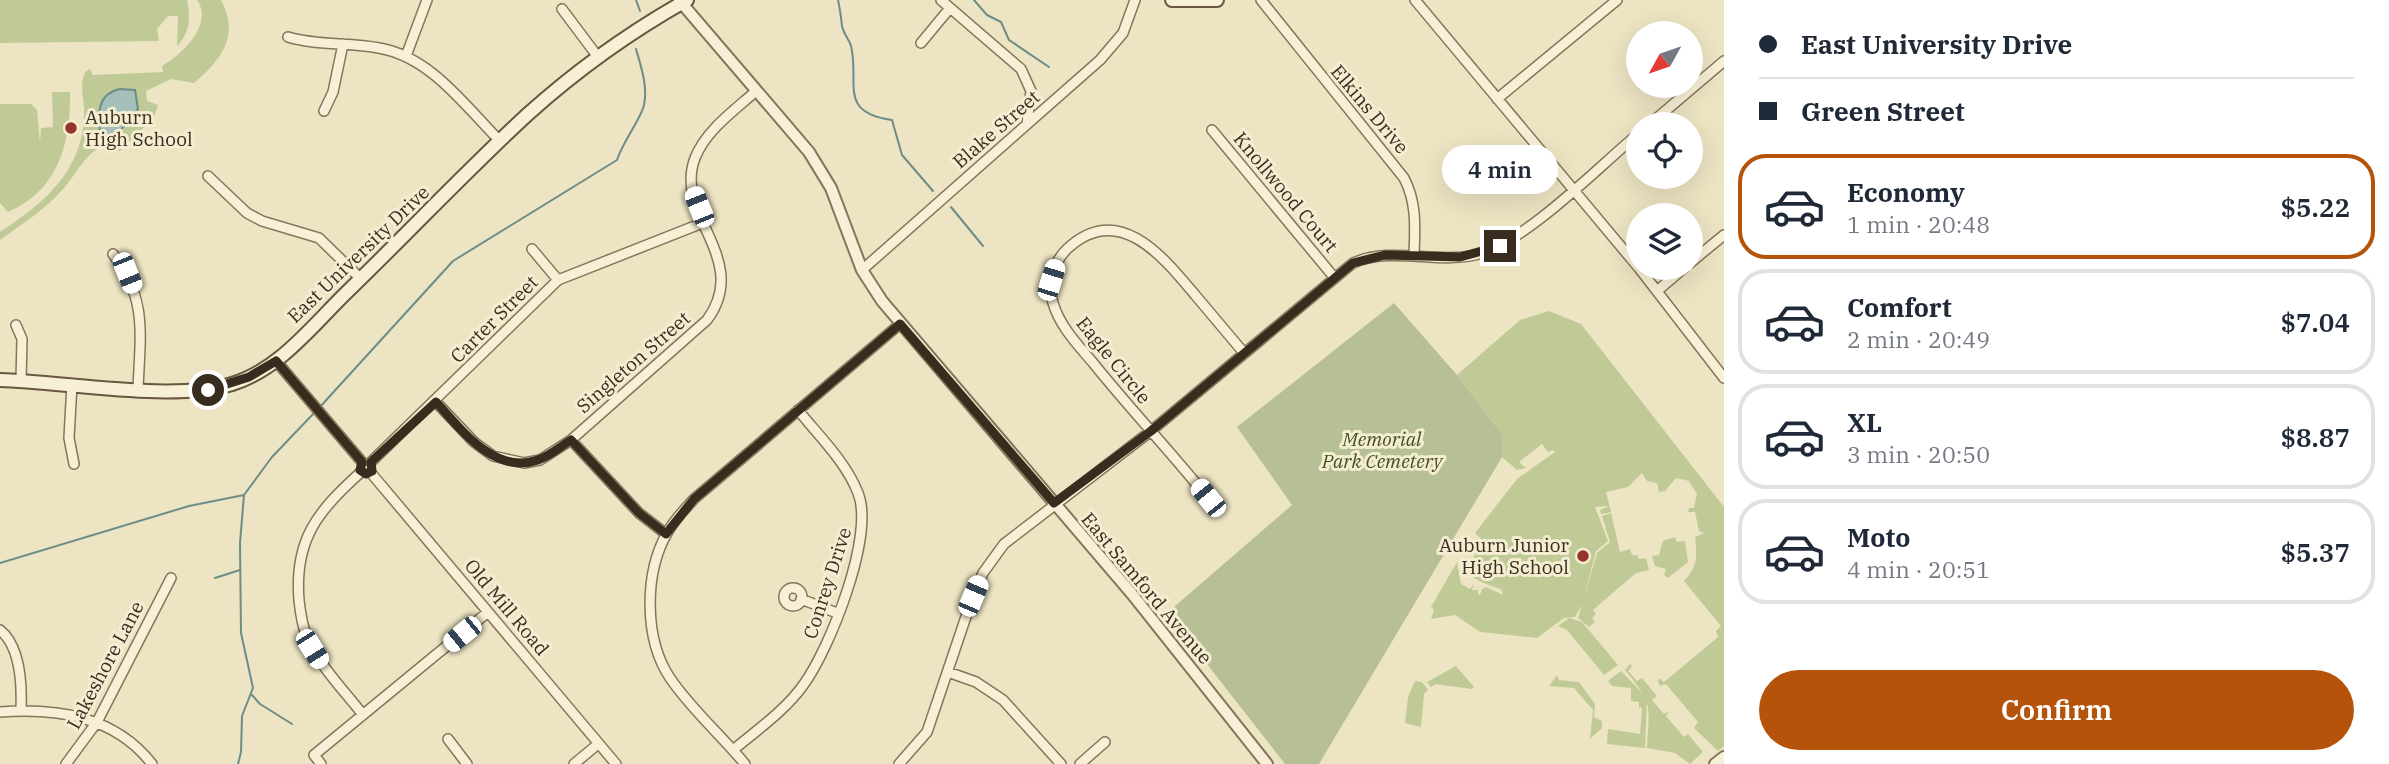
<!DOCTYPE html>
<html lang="en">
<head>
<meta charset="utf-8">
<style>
	body { margin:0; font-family:"IBM Plex Serif",serif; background:#f6f6f7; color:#1f2937; height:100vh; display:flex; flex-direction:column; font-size:26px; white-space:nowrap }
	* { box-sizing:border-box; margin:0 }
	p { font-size:23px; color:#747a83 }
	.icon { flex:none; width:38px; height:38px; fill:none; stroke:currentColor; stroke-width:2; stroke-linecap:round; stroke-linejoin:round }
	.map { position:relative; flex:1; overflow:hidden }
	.panel { display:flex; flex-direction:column; background:#fff; width:665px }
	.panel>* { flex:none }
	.banner { display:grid; align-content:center; height:154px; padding:0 35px; background:#fff }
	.needle { width:46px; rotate:230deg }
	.tools { position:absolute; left:1626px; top:21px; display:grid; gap:14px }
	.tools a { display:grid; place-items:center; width:77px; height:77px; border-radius:50%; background:#fff; box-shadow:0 7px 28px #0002; font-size:35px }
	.end { position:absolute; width:32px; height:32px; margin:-16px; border:9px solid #372c1e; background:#fff; box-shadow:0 0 0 4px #fff }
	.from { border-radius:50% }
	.bubble { position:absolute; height:49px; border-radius:24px; background:#fff; box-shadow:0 7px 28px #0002; font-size:23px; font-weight:600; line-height:49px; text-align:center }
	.car { position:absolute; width:21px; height:42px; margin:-21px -10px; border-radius:9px; box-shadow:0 0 5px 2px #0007; background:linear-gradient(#fff 24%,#345 0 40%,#fff 0 76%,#345 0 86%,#fff 0) }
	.banner b { display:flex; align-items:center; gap:24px; height:66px; font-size:26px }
	.banner b+b { border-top:2px solid #e0e1e3 }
	.banner i { width:18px; height:18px; background:#1f2937 }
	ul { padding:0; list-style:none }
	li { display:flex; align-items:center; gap:21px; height:105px; margin:0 14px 10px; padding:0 21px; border:4px solid #e0e1e3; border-radius:28px }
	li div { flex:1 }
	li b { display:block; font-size:26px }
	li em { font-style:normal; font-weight:600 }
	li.selected { border-color:#b45309 }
	li>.icon { width:63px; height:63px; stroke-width:1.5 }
	.button { display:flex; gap:14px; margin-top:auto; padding:14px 35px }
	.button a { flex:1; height:80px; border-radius:42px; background:#b45309; color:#fff; font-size:28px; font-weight:600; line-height:80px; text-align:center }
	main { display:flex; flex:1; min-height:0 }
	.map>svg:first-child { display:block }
	.green { fill:#c0ca97 }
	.cemetery { fill:#b7bf96 }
	.water { fill:#a5c0ba; stroke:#6c8d88; stroke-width:2 }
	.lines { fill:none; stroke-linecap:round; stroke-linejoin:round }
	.stream { stroke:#6c8d88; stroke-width:2 }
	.minor-casing { stroke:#86755a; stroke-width:12 }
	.tertiary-casing { stroke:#86755a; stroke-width:14 }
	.secondary-casing { stroke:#68563e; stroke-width:16 }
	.minor { stroke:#f8f0d6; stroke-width:9 }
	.tertiary { stroke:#f8f0d6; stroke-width:10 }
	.secondary { stroke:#f8f0d6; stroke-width:12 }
	.route { stroke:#372c1e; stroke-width:9 }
	.poi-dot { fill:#94342c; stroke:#f4edd2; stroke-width:2.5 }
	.labels { text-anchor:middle; stroke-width:6; stroke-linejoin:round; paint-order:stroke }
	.street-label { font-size:19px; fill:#372c1e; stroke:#f4edd2 }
	.poi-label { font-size:19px; fill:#372c1e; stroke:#f4edd2; text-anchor:start }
	.park-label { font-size:19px; font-style:italic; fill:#435225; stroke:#f4edd2 }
</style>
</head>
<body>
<main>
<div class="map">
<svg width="1724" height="764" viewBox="0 0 1724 764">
	<rect width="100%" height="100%" fill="#ede4c3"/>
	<!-- green -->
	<path class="green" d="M 0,0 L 187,0 C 191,17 190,33 177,46 L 178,16 L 168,16 L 157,29 L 159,41 L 0,43 Z
		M 197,0 L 221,0 C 240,35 222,59 194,83 L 171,79 L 146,91 L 147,101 L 158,105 L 154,117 L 120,151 L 100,147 C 83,157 77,173 64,188 C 46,209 22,224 0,240 L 0,232 C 45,203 86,168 84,109 C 84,97 79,85 85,72 L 90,69 L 93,75 L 163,72 L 162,66 C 182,55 214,24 197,0 Z
		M 52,92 L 70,92 C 71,142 59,190 8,212 L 0,203 L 0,104 L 31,104 L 37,110 L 40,143 L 41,128 L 53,127 Z
		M 1549,311 L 1581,324 L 1724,507 L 1724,746 L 1718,751 L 1694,728 L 1698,722 L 1666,684 L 1660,686 L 1658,682 L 1659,678 L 1664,682 L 1718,637 L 1716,631 L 1721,626 L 1684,581 C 1698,566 1697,557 1695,537 L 1704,533 L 1699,531 L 1695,512 L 1688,512 L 1689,508 L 1694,508 L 1697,494 L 1689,481 L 1676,478 L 1665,491 L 1659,492 L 1657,483 L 1647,481 L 1642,473 L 1628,487 L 1606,492 L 1611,512 L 1601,514 L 1600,510 L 1609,506 L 1595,507 L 1608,541 L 1596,551 L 1584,598 L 1597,553 L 1610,542 L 1602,516 L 1611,513 L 1620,552 L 1630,549 L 1632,555 L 1637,555 L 1639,559 L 1646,558 L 1649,570 L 1636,573 L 1593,610 L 1596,614 L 1592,618 L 1595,622 L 1589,627 L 1578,618 L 1582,605 L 1575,617 L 1564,618 L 1537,638 L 1480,632 L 1455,615 L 1431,619 L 1434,610 L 1431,607 L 1457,562 L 1461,584 L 1470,589 L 1474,584 L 1472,590 L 1478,590 L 1478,594 L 1480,595 L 1482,589 L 1486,587 L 1503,595 L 1501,589 C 1460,576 1465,572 1483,541 L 1475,533 L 1517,479 L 1555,452 L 1553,450 L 1548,452 L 1542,444 L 1519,462 L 1526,468 L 1517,470 L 1502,457 L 1502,434 L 1457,375 L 1520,320 Z
		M 1675,537 L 1677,542 L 1685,541 L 1688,562 L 1668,578 L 1664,575 L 1666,569 L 1655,566 L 1652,556 L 1659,555 L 1663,541 Z
		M 1569,618 L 1582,622 L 1618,665 L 1604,675 L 1567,630 L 1558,626 Z
		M 1630,664 L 1632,666 L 1628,671 L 1637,681 L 1642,678 L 1657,696 L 1652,700 L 1664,714 L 1669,711 L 1666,716 L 1684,737 L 1688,734 L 1703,752 L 1690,764 L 1675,753 L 1647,748 C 1649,704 1654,705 1625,670 Z
		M 1456,666 L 1474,687 L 1471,689 L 1436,684 L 1431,687 L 1427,682 Z
		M 1621,671 L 1647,698 L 1645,748 L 1607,744 L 1608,729 L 1640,734 L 1642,708 L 1639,707 L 1639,702 L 1631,701 L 1631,688 L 1612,686 L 1608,681 Z
		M 1557,675 L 1559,680 L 1579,682 L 1595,704 L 1594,717 L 1602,721 L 1602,728 L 1590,739 L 1593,710 L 1574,688 L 1549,686 Z
		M 1415,681 L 1422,682 L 1428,690 L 1424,694 L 1421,727 L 1405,723 L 1408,697 Z"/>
	<!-- cemetery -->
	<path class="cemetery" d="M 1394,303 L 1457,375 L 1502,434 L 1502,457 L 1319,764 L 1285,764 L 1167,613 L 1292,505 L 1237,427 Z"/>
	<!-- water -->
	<path class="water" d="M 120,89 L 135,90 L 138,109 C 129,121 117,141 100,133 C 98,113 97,94 120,89 Z"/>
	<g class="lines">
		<!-- stream -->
		<path class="stream" d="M 636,0 L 640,11
			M 838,0 C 840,9 841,17 842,26 C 843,33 849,39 851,46 C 860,83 837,112 892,120 L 902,155 L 933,191
			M 974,0 L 987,15 L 1001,22 L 1009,40 L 1049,67
			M 951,207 L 983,246
			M 319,408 L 453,261 L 617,160 C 623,141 641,119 644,105 C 648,87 641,66 636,49
			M 0,563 L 189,506 L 244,495 L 272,457 L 315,412
			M 215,578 L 240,570
			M 252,695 L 260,704 L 292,724
			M 238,764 L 241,752 L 242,716 L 253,688 L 241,633 L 240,543 L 244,495"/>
		<!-- minor casing -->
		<g class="minor-casing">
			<path id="minor" d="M 941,0 L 1021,69 L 1031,91 L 1027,124
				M 1261,0 L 1404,178 C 1417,203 1415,227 1414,255
				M 1415,0 L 1638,267
				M 562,9 L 598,57
				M 288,37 C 318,46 349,42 379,48 C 431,57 465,106 500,141
				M 921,43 L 950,8
				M 406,56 L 427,0
				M 1497,99 L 1617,0
				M 324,111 L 333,92 L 343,44
				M 1650,124 L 1724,61
				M 1212,130 L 1333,276
				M 208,176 L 247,213 L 262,221 L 319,238 L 361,279
				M 532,249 L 558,280
				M 113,254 C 148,299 140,336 138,389
				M 1690,263 L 1724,235
				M 1639,268 L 1724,378
				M 862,270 L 1100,60 L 1123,33 L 1135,0
				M 1657,291 L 1684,268
				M 16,325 L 22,339 L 21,381
				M 276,361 L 362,462
				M 72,384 L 69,438 L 74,464
				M 436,402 L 474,442 L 493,456 L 524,463 L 540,460 L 571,440 L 707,320 C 752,259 673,215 695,158 C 706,130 735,110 756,91
				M 571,440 L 639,513 L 666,534
				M 371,462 L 558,280 L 705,222
				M 361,472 C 318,511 294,539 299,600 C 301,618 304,636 314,651 C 327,674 347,694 363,715
				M 371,473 L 616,764
				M 1208,498 C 1171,452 1131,410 1094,364 C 1079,346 1060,327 1053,303 C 1047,285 1053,263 1067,249 C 1119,200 1164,258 1196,296 C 1212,315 1228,334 1244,353
				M784 597a9 9 0 1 1 18 0a9 9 0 1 1-18 0Z
				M 801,599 L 837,613
				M 0,630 C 21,647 22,685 21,710
				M 948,672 L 976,682 L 1003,700 L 1061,764
				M 0,712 C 57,708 115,716 152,764
				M 448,739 L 467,764
				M 733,750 C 757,730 786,710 804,684 C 830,648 875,535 858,493 C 846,462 819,436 798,410
				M 66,764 L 97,722 L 171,578
				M 321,764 L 314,755 L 488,612
				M 574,764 L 598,744
				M 745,764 C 721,735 691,709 670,678 C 644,639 644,574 667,533 C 674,520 685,509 694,499 L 900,324
				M 899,764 L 927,732 L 973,596 L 983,573 L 1004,544 L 1151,431 L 1353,263 C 1392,246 1434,264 1475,255 C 1525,243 1596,169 1638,134
				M 1080,764 L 1105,742"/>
		</g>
		<!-- tertiary casing -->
		<g class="tertiary-casing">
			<path id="tertiary" d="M 679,0 L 809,152 L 831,188 L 862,270 L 882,301 L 1132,594 L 1267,764
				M 1715,764 L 1724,757"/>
		</g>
		<!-- secondary casing -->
		<g class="secondary-casing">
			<path id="secondary" d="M 1172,0 L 1217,0
				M 0,380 C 66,382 172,402 232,384 C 279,370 313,325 347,292 C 408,233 466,171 528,114 C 577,70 630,32 687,0"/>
		</g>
		<!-- minor -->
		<use href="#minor" class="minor"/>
		<!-- tertiary -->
		<use href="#tertiary" class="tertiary"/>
		<!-- secondary -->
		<use href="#secondary" class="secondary"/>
	</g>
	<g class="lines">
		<!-- route -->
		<path class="route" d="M 208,390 L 249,377 L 276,361 L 362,462 L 360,470 L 366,474 L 372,471 L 371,462 L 436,402 C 462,430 494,475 538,460 C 550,456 561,446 571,440 L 639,513 L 666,534 L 694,499 L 900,324 L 1054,503 L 1151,431 L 1353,263 L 1385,255 L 1460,257 L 1500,246"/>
	</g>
	<!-- markers -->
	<g class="poi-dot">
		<circle cx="71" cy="128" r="7"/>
		<circle cx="1583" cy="556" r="7"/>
	</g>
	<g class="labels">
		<!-- street labels -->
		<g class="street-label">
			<text transform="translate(1370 109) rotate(50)" y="7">Elkins Drive</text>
			<text transform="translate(996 129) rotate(-41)" y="7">Blake Street</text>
			<text transform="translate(1286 192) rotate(50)" y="7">Knollwood Court</text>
			<text transform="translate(358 254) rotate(-44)" y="7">East University Drive</text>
			<text transform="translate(494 319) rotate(-45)" y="7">Carter Street</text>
			<text transform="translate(1114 360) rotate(51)" y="7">Eagle Circle</text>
			<text transform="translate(633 362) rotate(-41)" y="7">Singleton Street</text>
			<text transform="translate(827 583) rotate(-72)" y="7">Conrey Drive</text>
			<text transform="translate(1147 588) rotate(50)" y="7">East Samford Avenue</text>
			<text transform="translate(507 607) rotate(50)" y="7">Old Mill Road</text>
			<text transform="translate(105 665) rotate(-62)" y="7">Lakeshore Lane</text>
		</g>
		<!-- poi labels -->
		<g class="poi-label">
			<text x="85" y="124">Auburn<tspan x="85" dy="22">High School</tspan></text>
			<text x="1569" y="552" text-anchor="end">Auburn Junior<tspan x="1569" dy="22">High School</tspan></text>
		</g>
		<!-- park labels -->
		<g class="park-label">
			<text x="1382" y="446">Memorial<tspan x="1382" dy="22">Park Cemetery</tspan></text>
		</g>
	</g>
</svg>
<div class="tools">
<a><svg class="needle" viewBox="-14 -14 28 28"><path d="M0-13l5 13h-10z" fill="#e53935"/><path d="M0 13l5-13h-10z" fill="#747a83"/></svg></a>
<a><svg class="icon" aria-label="locate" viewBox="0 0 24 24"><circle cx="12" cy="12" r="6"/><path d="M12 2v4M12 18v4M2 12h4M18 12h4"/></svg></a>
<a><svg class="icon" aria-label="layers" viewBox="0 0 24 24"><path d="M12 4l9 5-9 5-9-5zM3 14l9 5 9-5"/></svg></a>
</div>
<i class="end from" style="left:208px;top:390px"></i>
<i class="end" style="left:1500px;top:246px"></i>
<div class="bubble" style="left:1442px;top:145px;width:116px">4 min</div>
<i class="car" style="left:699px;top:207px;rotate:338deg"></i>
<i class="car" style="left:127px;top:273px;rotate:158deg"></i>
<i class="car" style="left:1051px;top:280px;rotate:17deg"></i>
<i class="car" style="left:1208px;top:498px;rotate:321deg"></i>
<i class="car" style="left:973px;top:596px;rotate:23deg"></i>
<i class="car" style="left:462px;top:634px;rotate:231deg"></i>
<i class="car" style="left:312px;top:649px;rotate:148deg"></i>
</div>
<section class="panel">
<div class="banner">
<b><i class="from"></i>East University Drive</b>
<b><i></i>Green Street</b>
</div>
<ul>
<li class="selected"><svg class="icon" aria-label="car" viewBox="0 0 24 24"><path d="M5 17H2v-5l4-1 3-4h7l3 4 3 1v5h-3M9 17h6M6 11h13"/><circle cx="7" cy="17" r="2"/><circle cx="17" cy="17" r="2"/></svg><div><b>Economy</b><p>1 min · 20:48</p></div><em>$5.22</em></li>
<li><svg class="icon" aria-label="car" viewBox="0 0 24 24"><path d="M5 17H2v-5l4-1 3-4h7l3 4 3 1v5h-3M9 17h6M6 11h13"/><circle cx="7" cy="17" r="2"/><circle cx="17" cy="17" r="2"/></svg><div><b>Comfort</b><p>2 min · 20:49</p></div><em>$7.04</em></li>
<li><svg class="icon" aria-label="car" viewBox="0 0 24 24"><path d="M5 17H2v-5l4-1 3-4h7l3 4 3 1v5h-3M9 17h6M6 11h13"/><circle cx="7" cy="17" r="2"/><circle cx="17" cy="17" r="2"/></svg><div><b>XL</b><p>3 min · 20:50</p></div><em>$8.87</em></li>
<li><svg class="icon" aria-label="car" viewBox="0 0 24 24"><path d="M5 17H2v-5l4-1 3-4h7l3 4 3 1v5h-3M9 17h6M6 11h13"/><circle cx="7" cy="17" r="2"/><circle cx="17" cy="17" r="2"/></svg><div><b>Moto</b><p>4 min · 20:51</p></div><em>$5.37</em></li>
</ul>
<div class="button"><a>Confirm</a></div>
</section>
</main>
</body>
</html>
